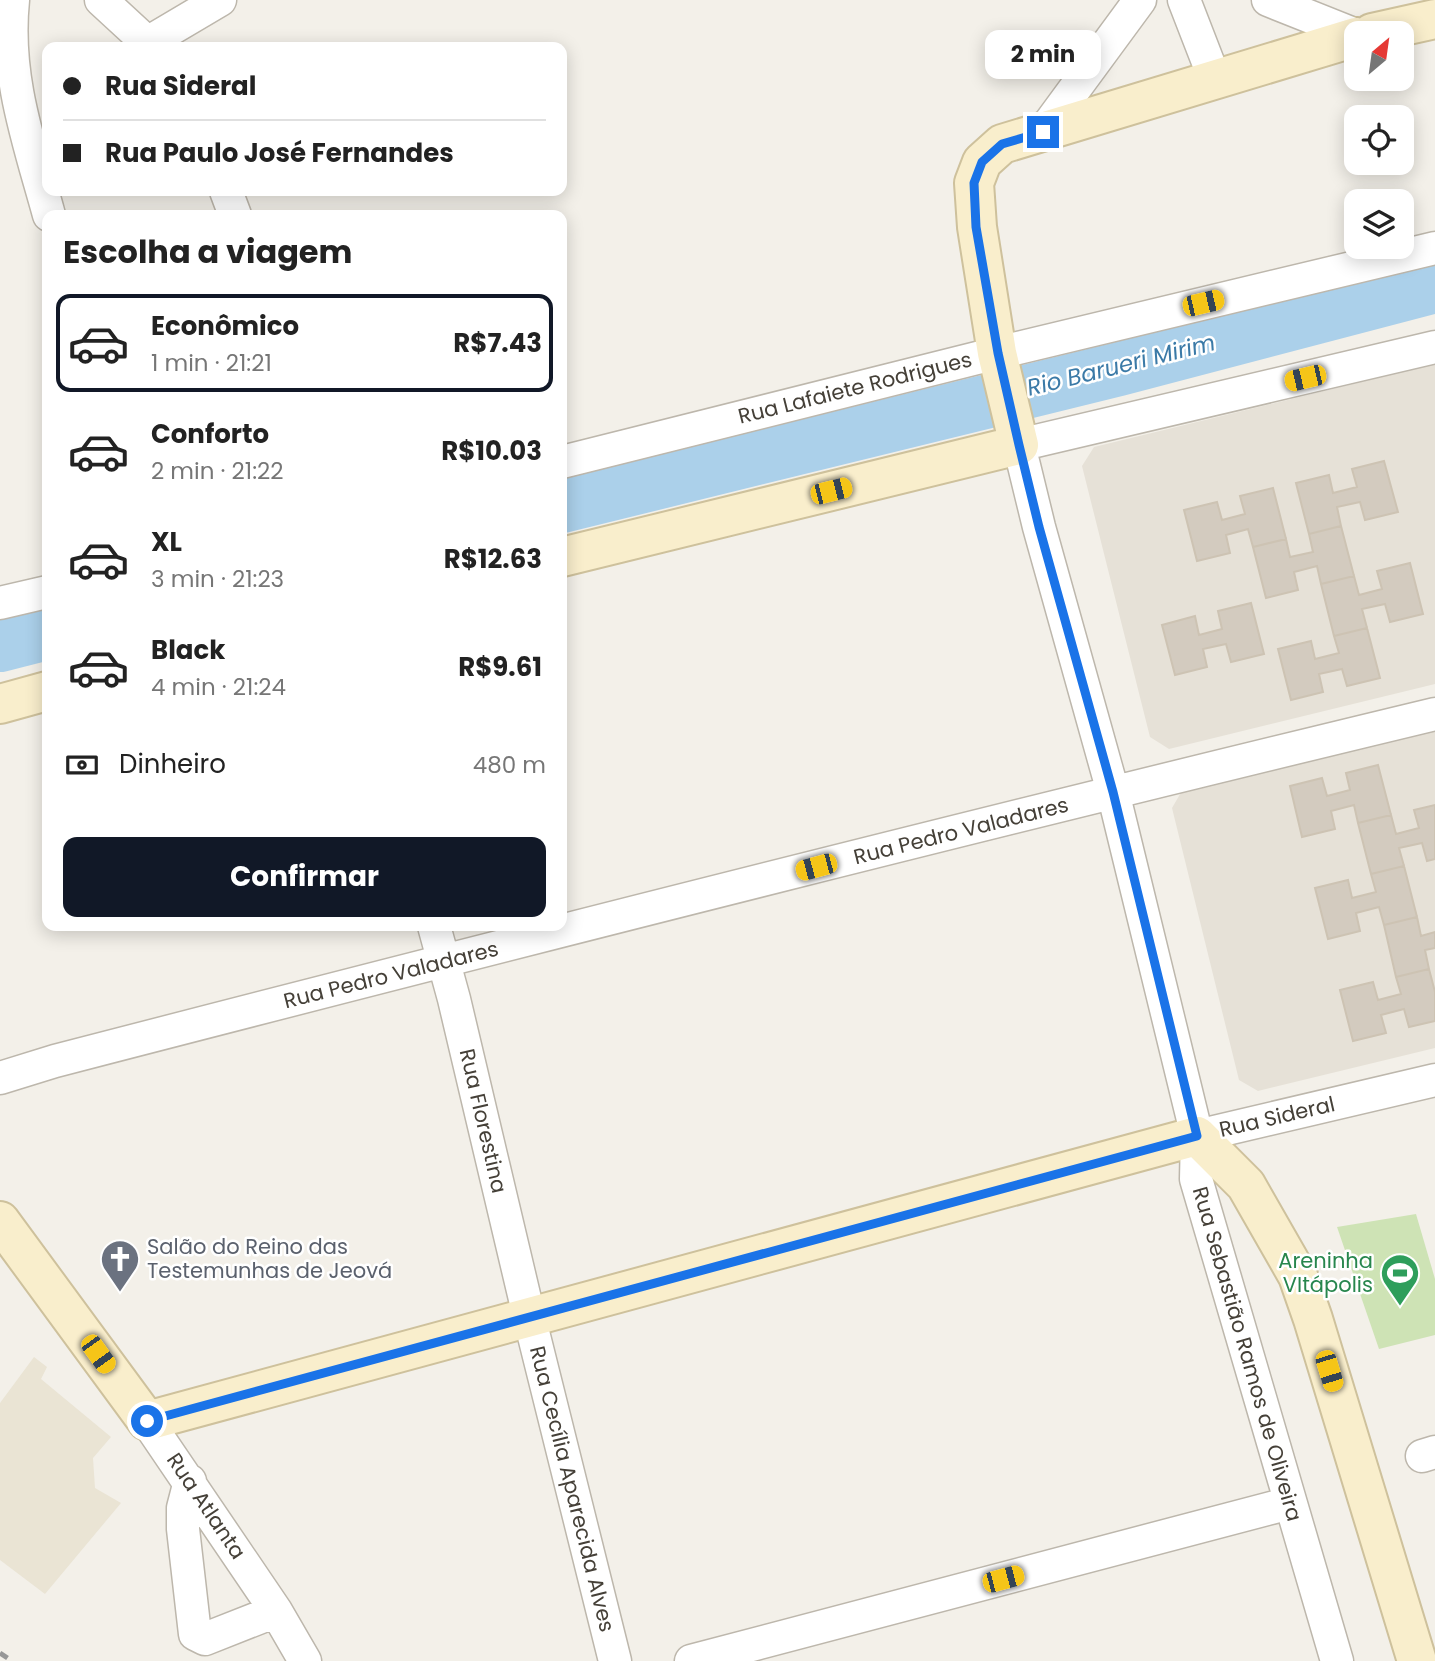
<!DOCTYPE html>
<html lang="pt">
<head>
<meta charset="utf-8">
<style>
	body { margin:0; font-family:Poppins,sans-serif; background:#f2f2f2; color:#222; height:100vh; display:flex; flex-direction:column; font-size:26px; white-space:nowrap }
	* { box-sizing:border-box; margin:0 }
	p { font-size:23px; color:#767676 }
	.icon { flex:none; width:38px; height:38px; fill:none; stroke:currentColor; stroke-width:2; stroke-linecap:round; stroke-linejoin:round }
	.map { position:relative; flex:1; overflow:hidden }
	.panel { position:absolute; left:42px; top:210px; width:525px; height:721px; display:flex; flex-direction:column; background:#fff; border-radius:14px; box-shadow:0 4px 18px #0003 }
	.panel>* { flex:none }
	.top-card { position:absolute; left:42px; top:42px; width:525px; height:154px; border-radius:14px; box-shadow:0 4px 18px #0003; display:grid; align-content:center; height:154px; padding:0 21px; background:#fff }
	.needle { width:46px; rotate:29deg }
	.controls { position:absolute; left:1344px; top:21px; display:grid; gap:14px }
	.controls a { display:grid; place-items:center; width:70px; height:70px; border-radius:14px; background:#fff; box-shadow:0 4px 18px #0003; font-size:35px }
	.end { position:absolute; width:32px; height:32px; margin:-16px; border:9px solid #1a73e8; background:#fff; box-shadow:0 0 0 4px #fff }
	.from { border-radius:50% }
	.bubble { position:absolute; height:49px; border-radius:14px; background:#fff; box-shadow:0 4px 18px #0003; font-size:23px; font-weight:700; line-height:49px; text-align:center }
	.car { position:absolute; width:21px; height:42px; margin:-21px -10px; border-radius:9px; box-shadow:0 0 5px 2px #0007; background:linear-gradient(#f5c518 24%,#345 0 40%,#f5c518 0 76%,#345 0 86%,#f5c518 0) }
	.top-card b { display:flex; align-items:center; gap:24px; height:66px; font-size:26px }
	.top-card b+b { border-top:2px solid #e0e0e0 }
	.top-card i { width:18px; height:18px; background:#222 }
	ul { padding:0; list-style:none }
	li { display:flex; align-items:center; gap:21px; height:98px; margin:0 14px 10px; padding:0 7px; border:4px solid transparent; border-radius:14px }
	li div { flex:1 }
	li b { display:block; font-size:26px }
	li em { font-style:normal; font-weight:700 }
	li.on { border-color:#111827 }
	li>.icon { width:63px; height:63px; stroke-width:1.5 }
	h2 { padding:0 21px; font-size:32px; line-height:84px }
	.pay { display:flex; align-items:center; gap:18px; height:77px; padding:0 21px; font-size:26px }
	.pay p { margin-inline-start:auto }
	.button { display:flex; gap:14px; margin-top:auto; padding:14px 21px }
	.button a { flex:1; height:80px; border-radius:14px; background:#111827; color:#fff; font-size:28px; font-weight:700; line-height:80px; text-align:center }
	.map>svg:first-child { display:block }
	.residential { fill:#e6e1d7 }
	.education { fill:#eae4d4 }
	.pitch { fill:#cee3b5 }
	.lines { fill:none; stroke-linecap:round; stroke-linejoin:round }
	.river { stroke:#abd0ea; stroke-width:54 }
	.building { fill:#d3cbbf; stroke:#cdc3b3; stroke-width:2 }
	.minor-casing { stroke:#bdb7ac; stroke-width:35 }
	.secondary-casing { stroke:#cec19c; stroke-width:42 }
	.minor { stroke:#fff; stroke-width:32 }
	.secondary { stroke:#f9eecc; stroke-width:38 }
	.rail { stroke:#979797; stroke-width:5; stroke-dasharray:9 9; stroke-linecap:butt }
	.route { stroke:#1a73e8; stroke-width:9 }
	.labels { text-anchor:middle; stroke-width:5; stroke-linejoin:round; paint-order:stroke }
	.street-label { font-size:21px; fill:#454038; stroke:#fff }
	.worship-label { font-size:21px; fill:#5b616d; stroke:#fff; text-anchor:start }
	.leisure-label { font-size:21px; fill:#27864d; stroke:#fff; text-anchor:end }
	.water-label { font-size:23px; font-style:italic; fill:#3b7aa7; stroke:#fff }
</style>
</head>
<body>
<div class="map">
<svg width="1435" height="1661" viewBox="0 0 1435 1661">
	<rect width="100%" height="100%" fill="#f3f0e9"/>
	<!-- residential -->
	<path class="residential" d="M 1435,364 L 1435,684 L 1169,749 L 1150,737 L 1082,466 L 1094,447 Z
		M 1435,728 L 1435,1048 L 1258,1091 L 1239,1080 L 1172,808 L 1183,789 Z"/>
	<!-- education -->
	<path class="education" d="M 34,1357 L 47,1367 L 41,1379 L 111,1437 L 93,1458 L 95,1488 L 121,1503 L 45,1594 L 0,1560 L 0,1403 Z"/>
	<!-- pitch -->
	<path class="pitch" d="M 1416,1214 L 1435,1279 L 1435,1335 L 1379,1349 L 1337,1227 Z"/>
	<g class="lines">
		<!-- river -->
		<path class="river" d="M 562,506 L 1119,369 L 1435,286
			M 0,645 L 47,633"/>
	</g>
	<!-- building -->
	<path class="building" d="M 1384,461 L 1398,512 L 1365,520 L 1360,502 L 1337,507 L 1341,526 L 1309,534 L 1296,483 L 1329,475 L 1333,493 L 1357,487 L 1352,469 Z
		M 1273,488 L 1286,539 L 1253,547 L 1248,529 L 1226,535 L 1230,553 L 1197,561 L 1184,510 L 1217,502 L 1222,520 L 1245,514 L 1240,496 Z
		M 1341,526 L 1354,576 L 1321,584 L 1317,566 L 1294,572 L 1298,590 L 1266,598 L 1253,547 L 1286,539 L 1290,557 L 1313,552 L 1309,534 Z
		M 1410,563 L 1423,614 L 1390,622 L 1385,604 L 1362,609 L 1367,628 L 1334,636 L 1321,584 L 1354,576 L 1359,595 L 1382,589 L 1377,571 Z
		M 1251,603 L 1264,654 L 1231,662 L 1226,644 L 1203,649 L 1207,667 L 1175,675 L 1162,625 L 1195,616 L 1199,635 L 1222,629 L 1218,611 Z
		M 1367,628 L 1380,678 L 1347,686 L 1342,669 L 1319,674 L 1323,692 L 1291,700 L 1278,649 L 1311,641 L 1315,659 L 1339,653 L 1334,636 Z
		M 1378,765 L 1391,815 L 1358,823 L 1354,805 L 1331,811 L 1335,829 L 1302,837 L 1290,786 L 1322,778 L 1327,796 L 1350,790 L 1346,773 Z
		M 1435,805 L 1435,859 L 1427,861 L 1422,843 L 1399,848 L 1404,866 L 1371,874 L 1358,823 L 1391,815 L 1396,834 L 1419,828 L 1414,810 Z
		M 1404,866 L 1417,917 L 1384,925 L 1379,907 L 1356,913 L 1360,931 L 1328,939 L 1315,888 L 1348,880 L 1352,898 L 1376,892 L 1371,874 Z
		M 1417,917 L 1421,936 L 1435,932 L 1435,948 L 1425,950 L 1429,969 L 1396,977 L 1384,925 Z
		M 1429,969 L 1435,992 L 1435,1021 L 1409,1027 L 1404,1009 L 1381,1015 L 1386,1033 L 1353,1041 L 1340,990 L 1373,982 L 1378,1000 L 1401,994 L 1396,977 Z"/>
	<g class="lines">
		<!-- minor casing -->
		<g class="minor-casing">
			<path id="minor" d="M 13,0 C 5,77 29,142 49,215
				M 101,0 L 152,47
				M 1184,0 L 1215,80
				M 1268,0 L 1356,35
				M 149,42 L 220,0
				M 1043,132 L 1140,0
				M 226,191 L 235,215
				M 562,462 L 997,353 L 1435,248
				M 0,603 L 47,592
				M 434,926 L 454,999 L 529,1316 L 615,1661
				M 0,1078 L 55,1061 C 514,942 974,825 1435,714
				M 1197,1136 L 1435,1080
				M 147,1421 L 276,1611 L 305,1661
				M 1422,1456 L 1435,1452
				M 190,1481 L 183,1508 L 183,1529 L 195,1634 L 205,1639 L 276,1611
				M 691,1661 L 1290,1503
				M 1337,1661 L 1196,1179 L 1197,1136 L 1113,792 L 1039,527 L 1019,445 L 1435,347"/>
		</g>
		<!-- secondary casing -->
		<g class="secondary-casing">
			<path id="secondary" d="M 1372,33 L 1435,19
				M 562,557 L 1019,445 L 997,353 L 977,227 L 974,183 L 982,162 L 1002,144 L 1356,37
				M 0,704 L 47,691
				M 0,1221 L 147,1421 L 1197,1136 L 1246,1185 L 1298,1276 L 1313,1319 L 1417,1661"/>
		</g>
		<!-- minor -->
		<use href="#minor" class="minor"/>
		<!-- secondary -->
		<use href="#secondary" class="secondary"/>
		<!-- rail -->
		<path class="rail" d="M 0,1653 L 12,1661"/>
	</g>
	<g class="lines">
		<!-- route -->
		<path class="route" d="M 147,1421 L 1197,1136 L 1113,792 L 1039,527 L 1019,445 L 998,353 L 976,227 L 974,183 L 982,162 L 1002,144 L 1043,132"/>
	</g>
	<!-- icons -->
	<defs>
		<g id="church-pin" transform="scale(2.0125)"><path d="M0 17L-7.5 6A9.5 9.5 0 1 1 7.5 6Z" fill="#6b7280" stroke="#fff"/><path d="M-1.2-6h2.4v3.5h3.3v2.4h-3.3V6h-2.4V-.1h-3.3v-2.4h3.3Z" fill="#fff"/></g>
		<g id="stadium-pin" transform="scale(2.0125)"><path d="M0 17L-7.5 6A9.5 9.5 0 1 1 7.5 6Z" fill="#2e9e5b" stroke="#fff"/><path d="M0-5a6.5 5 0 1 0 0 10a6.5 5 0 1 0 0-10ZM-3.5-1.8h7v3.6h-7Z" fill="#fff"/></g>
	</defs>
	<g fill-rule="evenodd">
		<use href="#church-pin" x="120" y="1259"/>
		<use href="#stadium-pin" x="1400" y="1273"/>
	</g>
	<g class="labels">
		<!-- street labels -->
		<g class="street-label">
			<text transform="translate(855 388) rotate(-14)" y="7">Rua Lafaiete Rodrigues</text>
			<text transform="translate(961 831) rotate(-14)" y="7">Rua Pedro Valadares</text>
			<text transform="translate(391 975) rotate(-14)" y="7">Rua Pedro Valadares</text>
			<text transform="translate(1277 1117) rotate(-13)" y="7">Rua Sideral</text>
			<text transform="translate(483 1121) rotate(77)" y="7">Rua Florestina</text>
			<text transform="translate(1247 1354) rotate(74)" y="7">Rua Sebastião Ramos de Oliveira</text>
			<text transform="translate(572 1489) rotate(76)" y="7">Rua Cecília Aparecida Alves</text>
			<text transform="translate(206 1506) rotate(56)" y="7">Rua Atlanta</text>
		</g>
		<!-- worship labels -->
		<g class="worship-label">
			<text x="147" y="1254">Salão do Reino das<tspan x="147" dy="24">Testemunhas de Jeová</tspan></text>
		</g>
		<!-- leisure labels -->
		<g class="leisure-label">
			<text x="1373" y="1268">Areninha<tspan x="1373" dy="24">VItápolis</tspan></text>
		</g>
		<!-- water labels -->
		<g class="water-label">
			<text transform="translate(1121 365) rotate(-14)" y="8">Rio Barueri Mirim</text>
		</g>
	</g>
</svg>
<div class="controls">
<a><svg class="needle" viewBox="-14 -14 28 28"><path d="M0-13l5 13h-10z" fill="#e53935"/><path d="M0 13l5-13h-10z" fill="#767676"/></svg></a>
<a><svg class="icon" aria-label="locate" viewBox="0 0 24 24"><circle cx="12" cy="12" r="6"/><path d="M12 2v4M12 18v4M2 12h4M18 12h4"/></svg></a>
<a><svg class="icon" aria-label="layers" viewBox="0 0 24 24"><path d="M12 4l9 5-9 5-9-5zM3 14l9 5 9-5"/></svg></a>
</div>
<i class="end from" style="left:147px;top:1421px"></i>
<i class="end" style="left:1043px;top:132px"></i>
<div class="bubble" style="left:985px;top:30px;width:116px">2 min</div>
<i class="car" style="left:1203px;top:303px;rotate:77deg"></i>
<i class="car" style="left:1305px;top:378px;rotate:257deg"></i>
<i class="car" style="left:831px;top:491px;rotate:76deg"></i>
<i class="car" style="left:816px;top:867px;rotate:255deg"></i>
<i class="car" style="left:98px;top:1354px;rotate:144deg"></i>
<i class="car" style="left:1329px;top:1371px;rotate:163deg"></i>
<i class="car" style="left:1003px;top:1579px;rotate:75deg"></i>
<div class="top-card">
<b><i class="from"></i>Rua Sideral</b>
<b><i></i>Rua Paulo José Fernandes</b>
</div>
<section class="panel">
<h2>Escolha a viagem</h2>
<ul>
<li class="on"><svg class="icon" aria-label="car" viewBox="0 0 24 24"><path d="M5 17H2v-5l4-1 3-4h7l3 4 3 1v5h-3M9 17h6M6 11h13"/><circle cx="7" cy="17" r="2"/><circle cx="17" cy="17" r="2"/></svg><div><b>Econômico</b><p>1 min · 21:21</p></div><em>R$7.43</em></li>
<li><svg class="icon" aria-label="car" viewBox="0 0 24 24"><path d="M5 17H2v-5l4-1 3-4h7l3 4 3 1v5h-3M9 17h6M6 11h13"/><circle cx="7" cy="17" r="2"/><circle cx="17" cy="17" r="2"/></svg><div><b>Conforto</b><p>2 min · 21:22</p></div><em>R$10.03</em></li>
<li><svg class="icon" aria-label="car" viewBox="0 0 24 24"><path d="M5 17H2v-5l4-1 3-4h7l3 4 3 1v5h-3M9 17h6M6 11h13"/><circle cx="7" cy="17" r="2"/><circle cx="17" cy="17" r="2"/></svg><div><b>XL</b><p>3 min · 21:23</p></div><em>R$12.63</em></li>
<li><svg class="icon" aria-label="car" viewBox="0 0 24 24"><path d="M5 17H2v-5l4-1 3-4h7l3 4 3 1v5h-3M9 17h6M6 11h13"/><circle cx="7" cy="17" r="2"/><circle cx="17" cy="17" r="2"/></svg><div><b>Black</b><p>4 min · 21:24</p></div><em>R$9.61</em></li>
</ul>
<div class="pay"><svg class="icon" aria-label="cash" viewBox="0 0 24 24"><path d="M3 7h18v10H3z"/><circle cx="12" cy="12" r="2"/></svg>Dinheiro<p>480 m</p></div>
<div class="button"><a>Confirmar</a></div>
</section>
</div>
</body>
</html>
